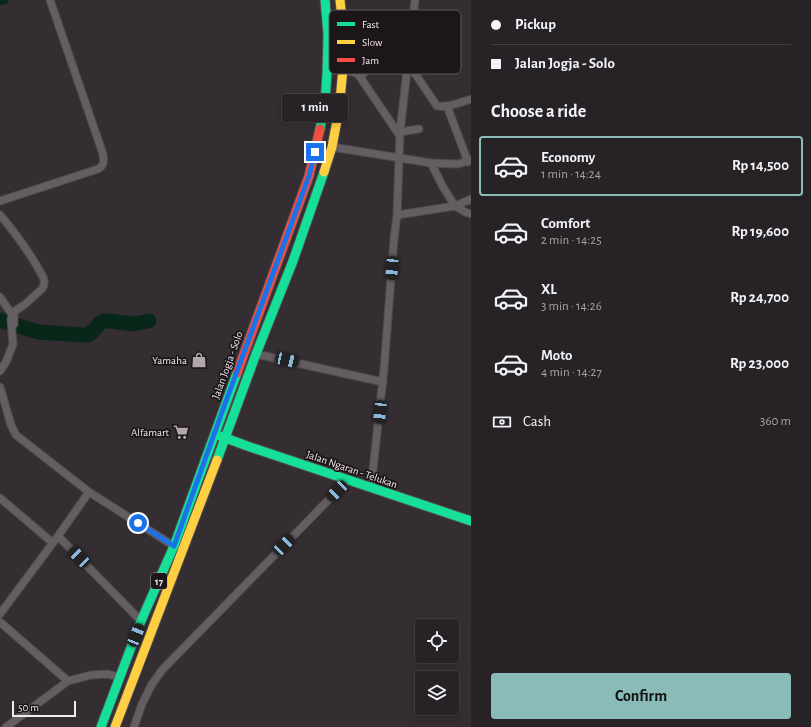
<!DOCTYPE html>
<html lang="en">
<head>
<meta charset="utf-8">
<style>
	body { margin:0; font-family:"Alegreya Sans",sans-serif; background:#332f32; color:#f1f3f6; height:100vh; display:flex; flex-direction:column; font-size:15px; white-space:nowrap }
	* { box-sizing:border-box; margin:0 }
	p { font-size:13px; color:#a4a4a7 }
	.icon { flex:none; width:22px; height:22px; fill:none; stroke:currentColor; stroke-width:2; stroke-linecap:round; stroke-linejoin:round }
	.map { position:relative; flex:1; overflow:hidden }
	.drawer { display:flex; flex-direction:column; background:#272226; width:340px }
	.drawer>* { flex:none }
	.top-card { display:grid; align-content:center; height:88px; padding:0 20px; background:#272226 }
	.fabs { position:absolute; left:415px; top:619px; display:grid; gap:8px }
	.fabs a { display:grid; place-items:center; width:44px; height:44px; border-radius:4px; background:#272226; box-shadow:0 2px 6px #0003,0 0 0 1px #433f43; font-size:20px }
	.scale { position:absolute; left:12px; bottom:10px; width:64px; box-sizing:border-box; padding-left:4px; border:2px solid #f2e8ee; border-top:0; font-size:11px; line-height:14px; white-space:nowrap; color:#f2e8ee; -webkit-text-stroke:3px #1c1519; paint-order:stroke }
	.end { position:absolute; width:18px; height:18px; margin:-9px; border:5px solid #1a73e8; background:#fff; box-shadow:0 0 0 2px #fff }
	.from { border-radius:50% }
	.bubble { position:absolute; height:28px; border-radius:4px; background:#272226; box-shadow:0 2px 6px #0003,0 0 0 1px #433f43; font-size:13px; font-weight:700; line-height:28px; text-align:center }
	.car { position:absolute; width:12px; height:24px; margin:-12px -6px; border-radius:5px; box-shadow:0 0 3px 1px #0007; background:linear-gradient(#222 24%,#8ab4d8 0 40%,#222 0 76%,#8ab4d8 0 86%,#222 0) }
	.top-card b { display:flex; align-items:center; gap:14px; height:38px; font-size:15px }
	.top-card b+b { border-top:1px solid #433f43 }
	.top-card i { width:10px; height:10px; background:#f1f3f6 }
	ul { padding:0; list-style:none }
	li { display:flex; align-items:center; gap:12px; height:60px; margin:0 8px 6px; padding:0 12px; border:2px solid transparent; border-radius:4px }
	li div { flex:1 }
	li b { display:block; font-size:15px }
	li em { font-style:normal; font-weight:700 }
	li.selected { border-color:#8bbbb9 }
	li>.icon { width:36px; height:36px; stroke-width:1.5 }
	h2 { padding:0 20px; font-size:18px; line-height:48px }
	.pay { display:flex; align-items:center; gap:10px; height:44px; padding:0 20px; font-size:15px }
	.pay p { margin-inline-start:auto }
	.cta { display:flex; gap:8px; margin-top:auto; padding:8px 20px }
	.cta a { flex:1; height:46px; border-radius:4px; background:#8bbbb9; color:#111; font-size:16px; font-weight:700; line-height:46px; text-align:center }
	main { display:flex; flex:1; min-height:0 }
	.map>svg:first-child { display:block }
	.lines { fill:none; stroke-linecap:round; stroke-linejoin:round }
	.canal { stroke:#082719; stroke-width:9 }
	.river { stroke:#082719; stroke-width:15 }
	.street-casing { stroke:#4f494d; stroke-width:9 }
	.fast-casing { stroke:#4f494d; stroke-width:11 }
	.slow-casing { stroke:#4f494d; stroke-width:11 }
	.jam-casing { stroke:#4f494d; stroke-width:11 }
	.street { stroke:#645e62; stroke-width:7 }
	.fast { stroke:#16e098; stroke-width:9 }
	.slow { stroke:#ffcf43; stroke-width:9 }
	.jam { stroke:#f24e42; stroke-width:9 }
	.route { stroke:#1a73e8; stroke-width:5 }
	.labels { text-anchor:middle; stroke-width:3.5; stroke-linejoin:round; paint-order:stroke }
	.shield { fill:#1c1519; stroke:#b2a9ae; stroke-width:1 }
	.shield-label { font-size:10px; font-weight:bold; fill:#f2e8ee }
	.poi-label { font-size:11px; fill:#f2e8ee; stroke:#1c1519; text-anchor:end }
	.street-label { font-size:11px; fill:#f2e8ee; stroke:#1c1519 }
	.key { fill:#1c1519; stroke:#5c5459; stroke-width:1 }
	.key-label { font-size:11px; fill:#f2e8ee }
</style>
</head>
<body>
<main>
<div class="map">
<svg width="471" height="727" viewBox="0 0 471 727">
	<rect width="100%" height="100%" fill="#342e33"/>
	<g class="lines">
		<!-- canal -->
		<path class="canal" d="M 0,1 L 4,0"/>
		<!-- river -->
		<path class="river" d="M 0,320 L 28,329 L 39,332 L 82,335 L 88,335 L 92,332 L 100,323 L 104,321 L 110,321 L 133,324 L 149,321"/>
		<!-- street casing -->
		<g class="street-casing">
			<path id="street" d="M 343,69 L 358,74 L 400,136
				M 360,77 L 375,62 L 384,56 L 392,53 L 398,54 L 416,75 L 437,106 C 448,108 461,102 471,99
				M 447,106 L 468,162
				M 400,132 L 419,129
				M 332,147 L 431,163 L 458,164 L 471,160
				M 431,163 L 443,187 L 455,206 L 471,199
				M 0,201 L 98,169 C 104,166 104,161 103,154 L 50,0
				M 0,215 C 14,231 26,248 37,266 C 39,271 43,275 44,280 C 45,284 44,286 42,289 L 24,305 L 15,311 L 14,314 L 14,324
				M 397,215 L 455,206 L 465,212 L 471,214
				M 0,297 L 11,313
				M 256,354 L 383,382
				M 0,371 L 6,362 L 13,344 L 11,319
				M 0,387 L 11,425 L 16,435 L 89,492 L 174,546
				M 371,488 L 384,369 L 394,239 L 397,215 L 400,132 L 415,0
				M 0,498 L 53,543
				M 58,536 L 141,621
				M 0,614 L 58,536 L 89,492
				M 0,622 L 68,681
				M 6,727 L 68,681 L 91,675 L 107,674 L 119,677
				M 134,727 L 142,704 L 152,684 L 163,669 L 348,480"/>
		</g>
		<!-- fast casing -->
		<g class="fast-casing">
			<path id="fast" d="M 320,129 L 325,103 L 327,73 L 328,35 L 325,0
				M 220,436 L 250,447 L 471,521
				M 217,460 L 256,354 L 293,261 L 324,172
				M 101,727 L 141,621 L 174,546 L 237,373"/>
		</g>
		<!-- slow casing -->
		<g class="slow-casing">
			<path id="slow" d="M 324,172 L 332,147 L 339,110 L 343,69 L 344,37 L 340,0
				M 115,727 L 217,460"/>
		</g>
		<!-- jam casing -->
		<g class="jam-casing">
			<path id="jam" d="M 237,373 L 309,176 L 320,129"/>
		</g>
		<!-- street -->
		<use href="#street" class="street"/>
		<!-- fast -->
		<use href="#fast" class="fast"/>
		<!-- slow -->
		<use href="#slow" class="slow"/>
		<!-- jam -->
		<use href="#jam" class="jam"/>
	</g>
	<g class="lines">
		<!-- route -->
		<path class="route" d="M 138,523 L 174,546 L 222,412 L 309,176 L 315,152"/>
	</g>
	<!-- icons -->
	<defs>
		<g id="shop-bare" transform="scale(1.2)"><path d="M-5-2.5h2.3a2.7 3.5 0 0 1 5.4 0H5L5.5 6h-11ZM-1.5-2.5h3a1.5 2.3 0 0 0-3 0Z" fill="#b0a7ad" stroke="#1c1519" stroke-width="2.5" paint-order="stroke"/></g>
		<g id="supermarket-bare" transform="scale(1.2)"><path d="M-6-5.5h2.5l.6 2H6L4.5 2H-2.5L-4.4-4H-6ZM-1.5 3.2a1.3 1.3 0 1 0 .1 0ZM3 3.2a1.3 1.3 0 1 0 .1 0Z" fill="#b0a7ad" stroke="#1c1519" stroke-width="2.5" paint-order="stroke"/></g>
	</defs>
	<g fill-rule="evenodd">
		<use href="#shop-bare" x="199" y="360"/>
		<use href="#supermarket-bare" x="181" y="432"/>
	</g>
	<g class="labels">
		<!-- shield labels -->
		<rect class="shield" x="151" y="573" width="16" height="16" rx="3"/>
		<g class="shield-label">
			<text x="159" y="585">17</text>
		</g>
		<!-- poi labels -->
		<g class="poi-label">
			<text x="187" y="364">Yamaha</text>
			<text x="169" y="436">Alfamart</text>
		</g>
		<!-- street labels -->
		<g class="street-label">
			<text transform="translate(227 365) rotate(-70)" y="4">Jalan Jogja - Solo</text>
			<text transform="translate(352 469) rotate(19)" y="4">Jalan Ngaran - Telukan</text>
		</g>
	</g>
	<!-- legend -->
	<rect x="329" y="10" width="132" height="64" rx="6" class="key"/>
	<rect x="337" y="22" width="18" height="4" fill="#16e098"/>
	<rect x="337" y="40" width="18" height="4" fill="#ffcf43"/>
	<rect x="337" y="58" width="18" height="4" fill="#f24e42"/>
	<g class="key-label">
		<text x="362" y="28">Fast</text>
		<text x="362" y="46">Slow</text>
		<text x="362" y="64">Jam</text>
	</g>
</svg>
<div class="fabs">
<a><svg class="icon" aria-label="locate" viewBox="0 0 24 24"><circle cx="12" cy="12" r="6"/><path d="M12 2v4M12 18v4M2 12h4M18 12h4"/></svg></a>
<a><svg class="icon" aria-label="layers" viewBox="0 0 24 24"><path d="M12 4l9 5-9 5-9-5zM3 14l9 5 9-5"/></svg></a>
</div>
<div class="scale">50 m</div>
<i class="end from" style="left:138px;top:523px"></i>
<i class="end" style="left:315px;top:152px"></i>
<div class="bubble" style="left:282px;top:94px;width:66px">1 min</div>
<i class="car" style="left:392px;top:268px;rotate:185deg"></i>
<i class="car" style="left:287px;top:360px;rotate:103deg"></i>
<i class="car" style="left:380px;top:412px;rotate:186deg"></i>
<i class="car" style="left:337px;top:491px;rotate:224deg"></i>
<i class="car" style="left:284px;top:545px;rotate:45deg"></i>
<i class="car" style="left:79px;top:557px;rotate:316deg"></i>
<i class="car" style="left:136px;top:635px;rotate:22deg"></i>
</div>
<section class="drawer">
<div class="top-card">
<b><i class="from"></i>Pickup</b>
<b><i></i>Jalan Jogja - Solo</b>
</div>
<h2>Choose a ride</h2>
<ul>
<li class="selected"><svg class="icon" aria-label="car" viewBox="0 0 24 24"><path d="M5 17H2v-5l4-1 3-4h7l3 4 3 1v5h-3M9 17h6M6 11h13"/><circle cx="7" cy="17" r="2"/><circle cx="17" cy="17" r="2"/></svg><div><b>Economy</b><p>1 min · 14:24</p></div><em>Rp 14,500</em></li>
<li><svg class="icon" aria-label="car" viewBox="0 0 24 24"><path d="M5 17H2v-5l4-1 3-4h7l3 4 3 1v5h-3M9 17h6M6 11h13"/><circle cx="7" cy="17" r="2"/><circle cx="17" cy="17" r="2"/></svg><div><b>Comfort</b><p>2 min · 14:25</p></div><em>Rp 19,600</em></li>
<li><svg class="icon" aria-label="car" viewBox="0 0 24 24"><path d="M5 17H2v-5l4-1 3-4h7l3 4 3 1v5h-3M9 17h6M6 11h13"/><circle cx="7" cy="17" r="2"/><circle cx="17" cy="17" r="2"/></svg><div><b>XL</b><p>3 min · 14:26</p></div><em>Rp 24,700</em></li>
<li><svg class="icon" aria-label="car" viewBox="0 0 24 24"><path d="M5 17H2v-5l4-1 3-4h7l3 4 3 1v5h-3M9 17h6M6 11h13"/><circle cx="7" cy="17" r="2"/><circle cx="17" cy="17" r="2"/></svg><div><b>Moto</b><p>4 min · 14:27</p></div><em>Rp 23,000</em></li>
</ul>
<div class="pay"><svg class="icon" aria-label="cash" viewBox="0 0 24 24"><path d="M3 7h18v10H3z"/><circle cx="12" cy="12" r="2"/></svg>Cash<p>360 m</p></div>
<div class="cta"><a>Confirm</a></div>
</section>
</main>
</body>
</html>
